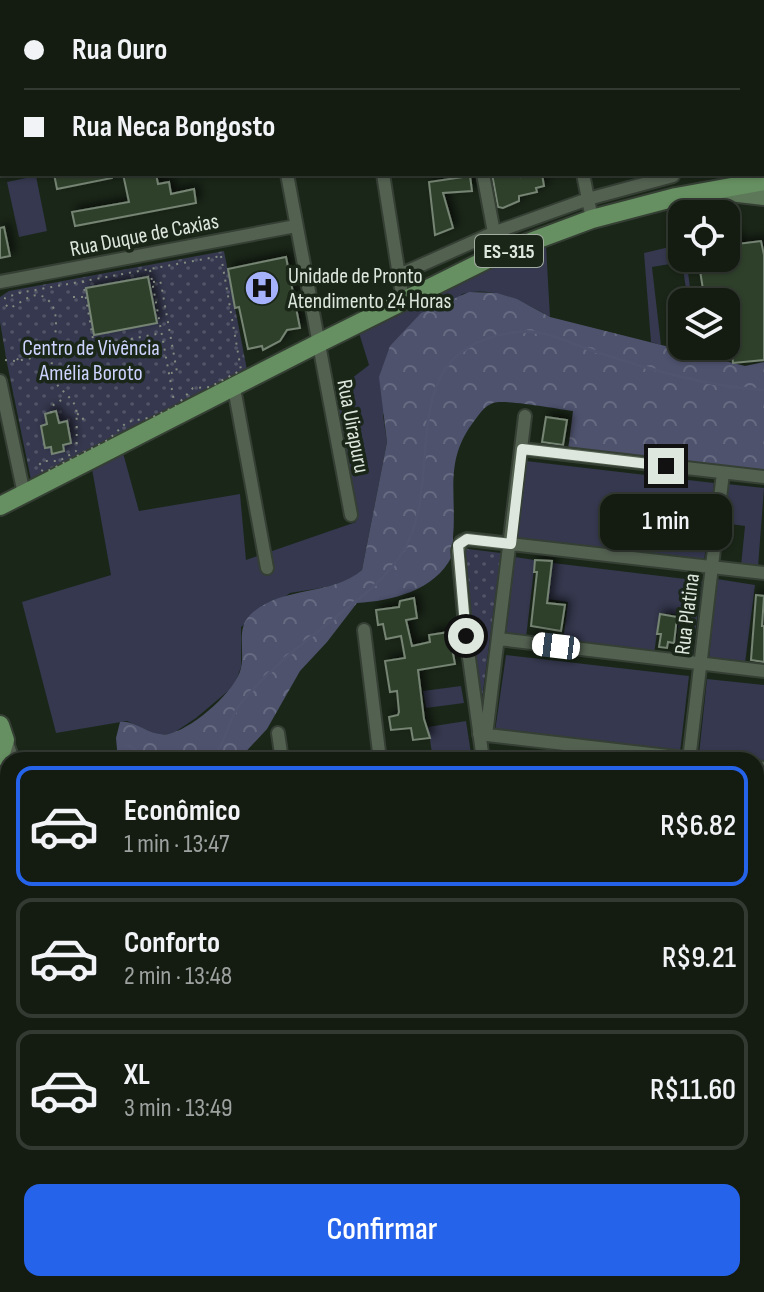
<!DOCTYPE html>
<html lang="pt">
<head>
<meta charset="utf-8">
<style>
	body { margin:0; font-family:"Sofia Sans Condensed",sans-serif; background:#212920; color:#f1f3f6; height:100vh; display:flex; flex-direction:column; font-size:30px; white-space:nowrap }
	* { box-sizing:border-box; margin:0 }
	p { font-size:26px; color:#9da19f }
	.icon { flex:none; width:44px; height:44px; fill:none; stroke:currentColor; stroke-width:2; stroke-linecap:round; stroke-linejoin:round }
	.map { position:relative; flex:1; overflow:hidden }
	.sheet { position:absolute; left:0px; top:752px; width:764px; height:540px; display:flex; flex-direction:column; background:#141c12; border-radius:24px 24px 0 0; box-shadow:0 2px 6px #0004,0 0 0 2px #333a32 }
	.sheet>* { flex:none }
	.top-card { position:absolute; left:0px; top:0px; width:764px; height:176px; box-shadow:0 2px 6px #0004,0 0 0 2px #333a32; display:grid; align-content:center; height:176px; padding:0 24px; background:#141c12 }
	.controls { position:absolute; left:668px; top:200px; display:grid; gap:16px }
	.controls a { display:grid; place-items:center; width:72px; height:72px; border-radius:16px; background:#141c12; box-shadow:0 2px 6px #0004,0 0 0 2px #333a32; font-size:40px }
	.end { position:absolute; width:36px; height:36px; margin:-18px; border:10px solid #dee7dd; background:#111; box-shadow:0 0 0 4px #111 }
	.from { border-radius:50% }
	.bubble { position:absolute; height:56px; border-radius:16px; background:#141c12; box-shadow:0 2px 6px #0004,0 0 0 2px #333a32; font-size:26px; font-weight:600; line-height:56px; text-align:center }
	.car { position:absolute; width:24px; height:48px; margin:-24px -12px; border-radius:10px; box-shadow:0 0 6px 2px #0007; background:linear-gradient(#fff 24%,#345 0 40%,#fff 0 76%,#345 0 86%,#fff 0) }
	.top-card b { display:flex; align-items:center; gap:28px; height:76px; font-size:30px }
	.top-card b+b { border-top:2px solid #333a32 }
	.top-card i { width:20px; height:20px; background:#f1f3f6 }
	ul { padding:14px 0 0; list-style:none }
	li { display:flex; align-items:center; gap:24px; height:120px; margin:0 16px 12px; padding:0 8px; border:4px solid #333a32; border-radius:16px }
	li div { flex:1 }
	li b { display:block; font-size:30px }
	li em { font-style:normal; font-weight:600 }
	li.current { border-color:#2563eb }
	li>.icon { width:72px; height:72px; stroke-width:1.5 }
	.button { display:flex; gap:16px; margin-top:auto; padding:16px 24px }
	.button a { flex:1; height:92px; border-radius:16px; background:#2563eb; color:#fff; font-size:32px; font-weight:600; line-height:92px; text-align:center }
	.map>svg:first-child { display:block }
	.grass { fill:#35384e }
	.forest { fill:url(#forest-crowns) }
	.park { fill:url(#park-dots) }
	.lines { fill:none; stroke-linecap:round; stroke-linejoin:round }
	.stream { stroke:#50546f; stroke-width:3 }
	.building { fill:#2d402a; stroke:#758473; stroke-width:2; filter:url(#shadow) }
	.service-casing { stroke:#353f34; stroke-width:10 }
	.minor-casing { stroke:#353f34; stroke-width:16 }
	.tertiary-casing { stroke:#353f34; stroke-width:18 }
	.secondary-casing { stroke:#353f34; stroke-width:20 }
	.primary-casing { stroke:#353f34; stroke-width:22 }
	.path { stroke:#818b7f; stroke-width:2; stroke-dasharray:2 6; stroke-linecap:butt }
	.service { stroke:#536151; stroke-width:6 }
	.minor { stroke:#536151; stroke-width:12 }
	.tertiary { stroke:#536151; stroke-width:14 }
	.secondary { stroke:#5d7859; stroke-width:16 }
	.primary { stroke:#669061; stroke-width:18 }
	.route { stroke:#dee7dd; stroke-width:10 }
	.labels { text-anchor:middle; stroke-width:7; stroke-linejoin:round; paint-order:stroke }
	.shield { fill:#1a2618; stroke:#a3ada2; stroke-width:2 }
	.shield-label { font-size:20px; font-weight:bold; fill:#dee7dd }
	.street-label { font-size:22px; fill:#dee7dd; stroke:#1a2618 }
	.poi-label { font-size:22px; fill:#dee7dd; stroke:#1a2618; text-anchor:start }
	.park-label { font-size:22px; fill:#cdd4ff; stroke:#1a2618 }
</style>
</head>
<body>
<div class="map">
<svg width="764" height="1292" viewBox="0 0 764 1292">
	<defs>
		<pattern id="forest-crowns" width="20" height="18" patternUnits="userSpaceOnUse" patternTransform="scale(2)"><rect width="20" height="18" fill="#4e526d"/><path d="M2 6a3 3 0 1 1 6 0M12 15a3 3 0 1 1 6 0" fill="none" stroke="#676b81"/></pattern>
		<pattern id="park-dots" width="8" height="8" patternUnits="userSpaceOnUse" patternTransform="scale(2)"><rect width="8" height="8" fill="#35384e"/><path d="M2 2h.1M6 6h.1" fill="none" stroke="#525567" stroke-width="1.8" stroke-linecap="round"/></pattern>
		<filter id="shadow"><feDropShadow dx="4.5" dy="-4.5" stdDeviation="4" flood-color="#0009"/></filter>
	</defs>
	<rect width="100%" height="100%" fill="#1a2618"/>
	<!-- grass -->
	<path class="grass" d="M 36,176 L 47,231 L 19,237 L 7,182 Z
		M 546,245 L 550,317 C 523,302 494,285 462,294 L 383,415 L 387,442 L 362,570 L 351,579 L 327,587 L 290,593 L 241,627 L 241,667 L 234,686 L 196,718 L 172,734 L 157,735 L 127,721 L 56,733 L 22,602 L 111,575 L 92,469 L 123,453 L 139,511 L 240,494 L 246,560 L 356,522 L 329,396 L 369,365 L 359,333 L 485,270 Z
		M 678,245 L 682,248 L 682,258 L 686,258 L 692,302 L 688,302 L 682,262 L 652,267 L 661,345 L 651,342 L 644,253 Z
		M 526,461 L 714,483 L 704,561 L 517,540 Z
		M 727,484 L 764,488 L 758,567 L 741,566 L 745,526 L 723,523 Z
		M 515,557 L 535,560 L 526,638 L 506,635 Z
		M 553,563 L 702,581 L 692,657 L 675,655 L 679,615 L 660,613 L 654,654 L 563,642 L 568,602 L 548,599 Z
		M 717,579 L 755,585 L 745,663 L 709,658 Z
		M 506,655 L 689,676 L 680,752 L 495,731 Z
		M 707,679 L 764,685 L 764,761 L 699,754 Z
		M 461,686 L 464,703 L 426,708 L 423,691 Z
		M 466,721 L 472,760 L 433,760 L 428,727 Z
		M 756,780 L 764,781 L 764,821 L 760,857 L 756,857 Z
		M 8,1081 L 8,1159 L 0,1160 L 0,1082 Z
		M 12,1284 L 203,1284 L 204,1292 L 13,1292 Z"/>
	<!-- forest -->
	<path class="forest" d="M 469,292 L 497,293 L 517,299 L 550,317 L 745,366 L 764,362 L 764,473 L 568,450 L 573,411 C 557,409 505,399 493,403 C 483,407 478,416 472,424 C 444,462 457,496 453,537 C 453,543 454,551 452,556 C 435,591 391,601 357,603 L 327,642 L 300,671 L 267,729 L 238,760 L 118,760 L 116,738 L 120,722 C 138,720 152,740 172,733 C 195,726 236,691 241,668 C 245,650 236,629 250,615 C 281,585 330,597 362,570 L 387,442 L 379,377 L 390,346 L 421,313 Z
		M 756,1231 L 764,1233 L 764,1292 L 321,1292 L 320,1284 L 756,1284 Z"/>
	<!-- park -->
	<path class="park" d="M 224,251 L 247,370 L 31,480 L 7,363 L 0,322 L 0,297 L 9,291 Z
		M 460,548 L 501,553 L 481,707 Z"/>
	<g class="lines">
		<!-- stream -->
		<path class="stream" d="M 128,745 L 151,760
			M 210,760 C 228,742 227,720 241,703 C 270,668 310,637 345,610 C 368,592 389,575 404,550 C 448,475 387,346 518,332 C 543,329 565,341 588,349 C 640,367 709,387 764,390
			M 631,1284 L 634,1292"/>
	</g>
	<!-- building -->
	<path class="building" d="M 54,174 L 112,174 L 112,178 L 57,189 Z
		M 123,174 L 156,174 L 158,184 L 169,182 L 171,194 L 194,189 L 196,203 L 75,226 L 72,212 L 129,202 Z
		M 492,174 L 521,174 L 521,177 L 542,174 L 544,186 L 536,188 L 537,192 L 519,196 L 519,201 L 503,208 L 498,207 Z
		M 470,176 L 472,191 L 443,193 L 453,228 L 435,235 L 429,182 Z
		M 4,227 L 10,256 L 0,258 L 0,228 Z
		M 737,236 L 738,244 L 761,241 L 764,255 L 764,360 L 733,363 L 732,354 L 713,357 L 711,346 L 726,346 L 726,302 L 705,302 L 698,258 L 726,258 L 726,237 Z
		M 286,257 L 300,328 L 287,330 L 280,341 L 263,350 L 262,346 L 248,349 L 239,307 L 235,308 L 228,269 Z
		M 148,277 L 157,323 L 94,335 L 86,288 Z
		M 56,411 L 59,423 L 67,421 L 71,443 L 63,445 L 64,451 L 52,454 L 51,447 L 45,448 L 41,426 L 47,424 L 45,414 Z
		M 546,417 L 567,420 L 563,445 L 542,442 Z
		M 535,560 L 552,561 L 547,603 L 565,605 L 561,631 L 531,626 L 537,572 L 534,572 Z
		M 756,595 L 764,596 L 762,626 L 764,626 L 764,662 L 751,660 Z
		M 414,598 L 417,618 L 406,620 L 412,646 L 430,642 L 429,635 L 449,632 L 455,664 L 418,670 L 424,719 L 430,738 L 413,740 L 411,728 L 391,730 L 389,717 L 398,715 L 399,712 L 397,691 L 390,692 L 385,661 L 405,658 L 401,636 L 386,639 L 383,624 L 378,625 L 376,610 L 399,607 L 400,601 Z
		M 660,614 L 677,617 L 674,643 L 668,642 L 667,648 L 659,647 L 661,634 L 657,634 Z"/>
	<g class="lines">
		<!-- service casing -->
		<g class="service-casing">
			<path id="service" d="M 762,126 L 764,128"/>
		</g>
		<!-- minor casing -->
		<g class="minor-casing">
			<path id="minor" d="M 256,0 L 257,2
				M 352,0 L 352,2
				M 452,0 L 452,2
				M 549,0 L 549,2
				M 644,0 L 644,2
				M 19,2 L 30,0
				M 0,5 L 2,5
				M 287,174 L 351,515
				M 383,174 L 403,301
				M 483,174 L 498,254
				M 583,174 L 592,219
				M 399,275 L 493,233 L 588,199 L 673,176
				M 0,282 L 296,226
				M 0,381 L 24,494
				M 234,388 L 267,568
				M 522,449 L 764,477
				M 364,630 L 380,760
				M 499,639 L 764,671
				M 278,733 L 282,760
				M 479,734 L 702,760
				M 486,735 L 525,416
				M 483,760 L 466,636 L 458,551 L 461,542 L 467,539 L 764,573
				M 689,760 L 723,473
				M 756,767 L 764,768
				M 0,819 L 8,826
				M 756,863 L 764,864
				M 0,877 L 8,876
				M 756,957 L 764,958
				M 0,974 L 8,973
				M 756,1066 L 764,1067
				M 0,1071 L 8,1070
				M 756,1163 L 764,1164
				M 0,1169 L 8,1167
				M 0,1238 L 8,1287
				M 210,1284 L 211,1292
				M 272,1284 L 273,1292
				M 464,1284 L 464,1292"/>
		</g>
		<!-- tertiary casing -->
		<g class="tertiary-casing">
			<path id="tertiary" d="M 746,0 L 747,2
				M 764,0 L 764,1
				M 762,88 L 764,99
				M 5,740 L 12,760
				M 0,779 L 8,780
				M 756,973 L 764,974"/>
		</g>
		<!-- secondary casing -->
		<g class="secondary-casing">
			<path id="secondary" d="M 762,152 L 764,148
				M 721,192 L 764,197"/>
		</g>
		<!-- primary casing -->
		<g class="primary-casing">
			<path id="primary" d="M 0,506 L 317,344 L 498,254 L 592,219 L 676,197 L 764,181
				M 0,725 L 5,740 L 0,756"/>
		</g>
		<!-- path -->
		<path class="path" d="M 157,234 L 158,241
			M 221,256 L 241,370 L 210,387 L 193,388 L 176,406 L 153,417 L 127,422 L 108,440 L 46,472 L 41,470 L 39,465 L 43,461 L 59,461 L 76,451 C 77,448 77,411 76,408 C 72,395 53,387 52,373 C 49,352 65,315 48,300 C 34,287 22,304 9,308 L 5,304 L 5,298 L 19,293 Z
			M 150,270 L 174,401
			M 83,281 L 94,345
			M 153,282 L 160,281 L 161,284 L 177,372 L 171,373
			M 73,297 L 84,297
			M 5,360 L 16,361 L 162,333
			M 17,360 L 23,351 L 53,345
			M 51,413 L 52,406 L 66,397
			M 77,414 L 82,415 L 84,423"/>
		<!-- service -->
		<use href="#service" class="service"/>
		<!-- minor -->
		<use href="#minor" class="minor"/>
		<!-- tertiary -->
		<use href="#tertiary" class="tertiary"/>
		<!-- secondary -->
		<use href="#secondary" class="secondary"/>
		<!-- primary -->
		<use href="#primary" class="primary"/>
	</g>
	<g class="lines">
		<!-- route -->
		<path class="route" d="M 466,636 L 458,545 L 467,539 L 511,544 L 522,449 L 666,466"/>
	</g>
	<!-- icons -->
	<defs>
		<g id="hospital-disc" transform="scale(1.8)"><circle r="9.5" fill="#a6b1fc" stroke="#1a2618"/><path d="M-5-5h3v3.5h4V-5h3V5h-3V1.5h-4V5h-3Z" fill="#111"/></g>
	</defs>
	<g fill-rule="evenodd">
		<use href="#hospital-disc" x="262" y="288"/>
	</g>
	<g class="labels">
		<!-- shield labels -->
		<rect class="shield" x="475" y="235" width="68" height="32" rx="6"/>
		<g class="shield-label">
			<text x="509" y="258">ES-315</text>
		</g>
		<!-- street labels -->
		<g class="street-label">
			<text transform="translate(144 234) rotate(-11)" y="8">Rua Duque de Caxias</text>
			<text transform="translate(354 426) rotate(79)" y="8">Rua Uirapuru</text>
			<text transform="translate(686 614) rotate(-83)" y="8">Rua Platina</text>
		</g>
		<!-- poi labels -->
		<g class="poi-label">
			<text x="288" y="283">Unidade de Pronto<tspan x="288" dy="25">Atendimento 24 Horas</tspan></text>
		</g>
		<!-- park labels -->
		<g class="park-label">
			<text x="91" y="355">Centro de Vivência<tspan x="91" dy="25">Amélia Boroto</tspan></text>
		</g>
	</g>
</svg>
<div class="controls">
<a><svg class="icon" aria-label="locate" viewBox="0 0 24 24"><circle cx="12" cy="12" r="6"/><path d="M12 2v4M12 18v4M2 12h4M18 12h4"/></svg></a>
<a><svg class="icon" aria-label="layers" viewBox="0 0 24 24"><path d="M12 4l9 5-9 5-9-5zM3 14l9 5 9-5"/></svg></a>
</div>
<i class="end from" style="left:466px;top:636px"></i>
<i class="end" style="left:666px;top:466px"></i>
<div class="bubble" style="left:600px;top:494px;width:132px">1 min</div>
<i class="car" style="left:556px;top:646px;rotate:277deg"></i>
<div class="top-card">
<b><i class="from"></i>Rua Ouro</b>
<b><i></i>Rua Neca Bongosto</b>
</div>
<section class="sheet">
<ul>
<li class="current"><svg class="icon" aria-label="car" viewBox="0 0 24 24"><path d="M5 17H2v-5l4-1 3-4h7l3 4 3 1v5h-3M9 17h6M6 11h13"/><circle cx="7" cy="17" r="2"/><circle cx="17" cy="17" r="2"/></svg><div><b>Econômico</b><p>1 min · 13:47</p></div><em>R$6.82</em></li>
<li><svg class="icon" aria-label="car" viewBox="0 0 24 24"><path d="M5 17H2v-5l4-1 3-4h7l3 4 3 1v5h-3M9 17h6M6 11h13"/><circle cx="7" cy="17" r="2"/><circle cx="17" cy="17" r="2"/></svg><div><b>Conforto</b><p>2 min · 13:48</p></div><em>R$9.21</em></li>
<li><svg class="icon" aria-label="car" viewBox="0 0 24 24"><path d="M5 17H2v-5l4-1 3-4h7l3 4 3 1v5h-3M9 17h6M6 11h13"/><circle cx="7" cy="17" r="2"/><circle cx="17" cy="17" r="2"/></svg><div><b>XL</b><p>3 min · 13:49</p></div><em>R$11.60</em></li>
</ul>
<div class="button"><a>Confirmar</a></div>
</section>
</div>
</body>
</html>
